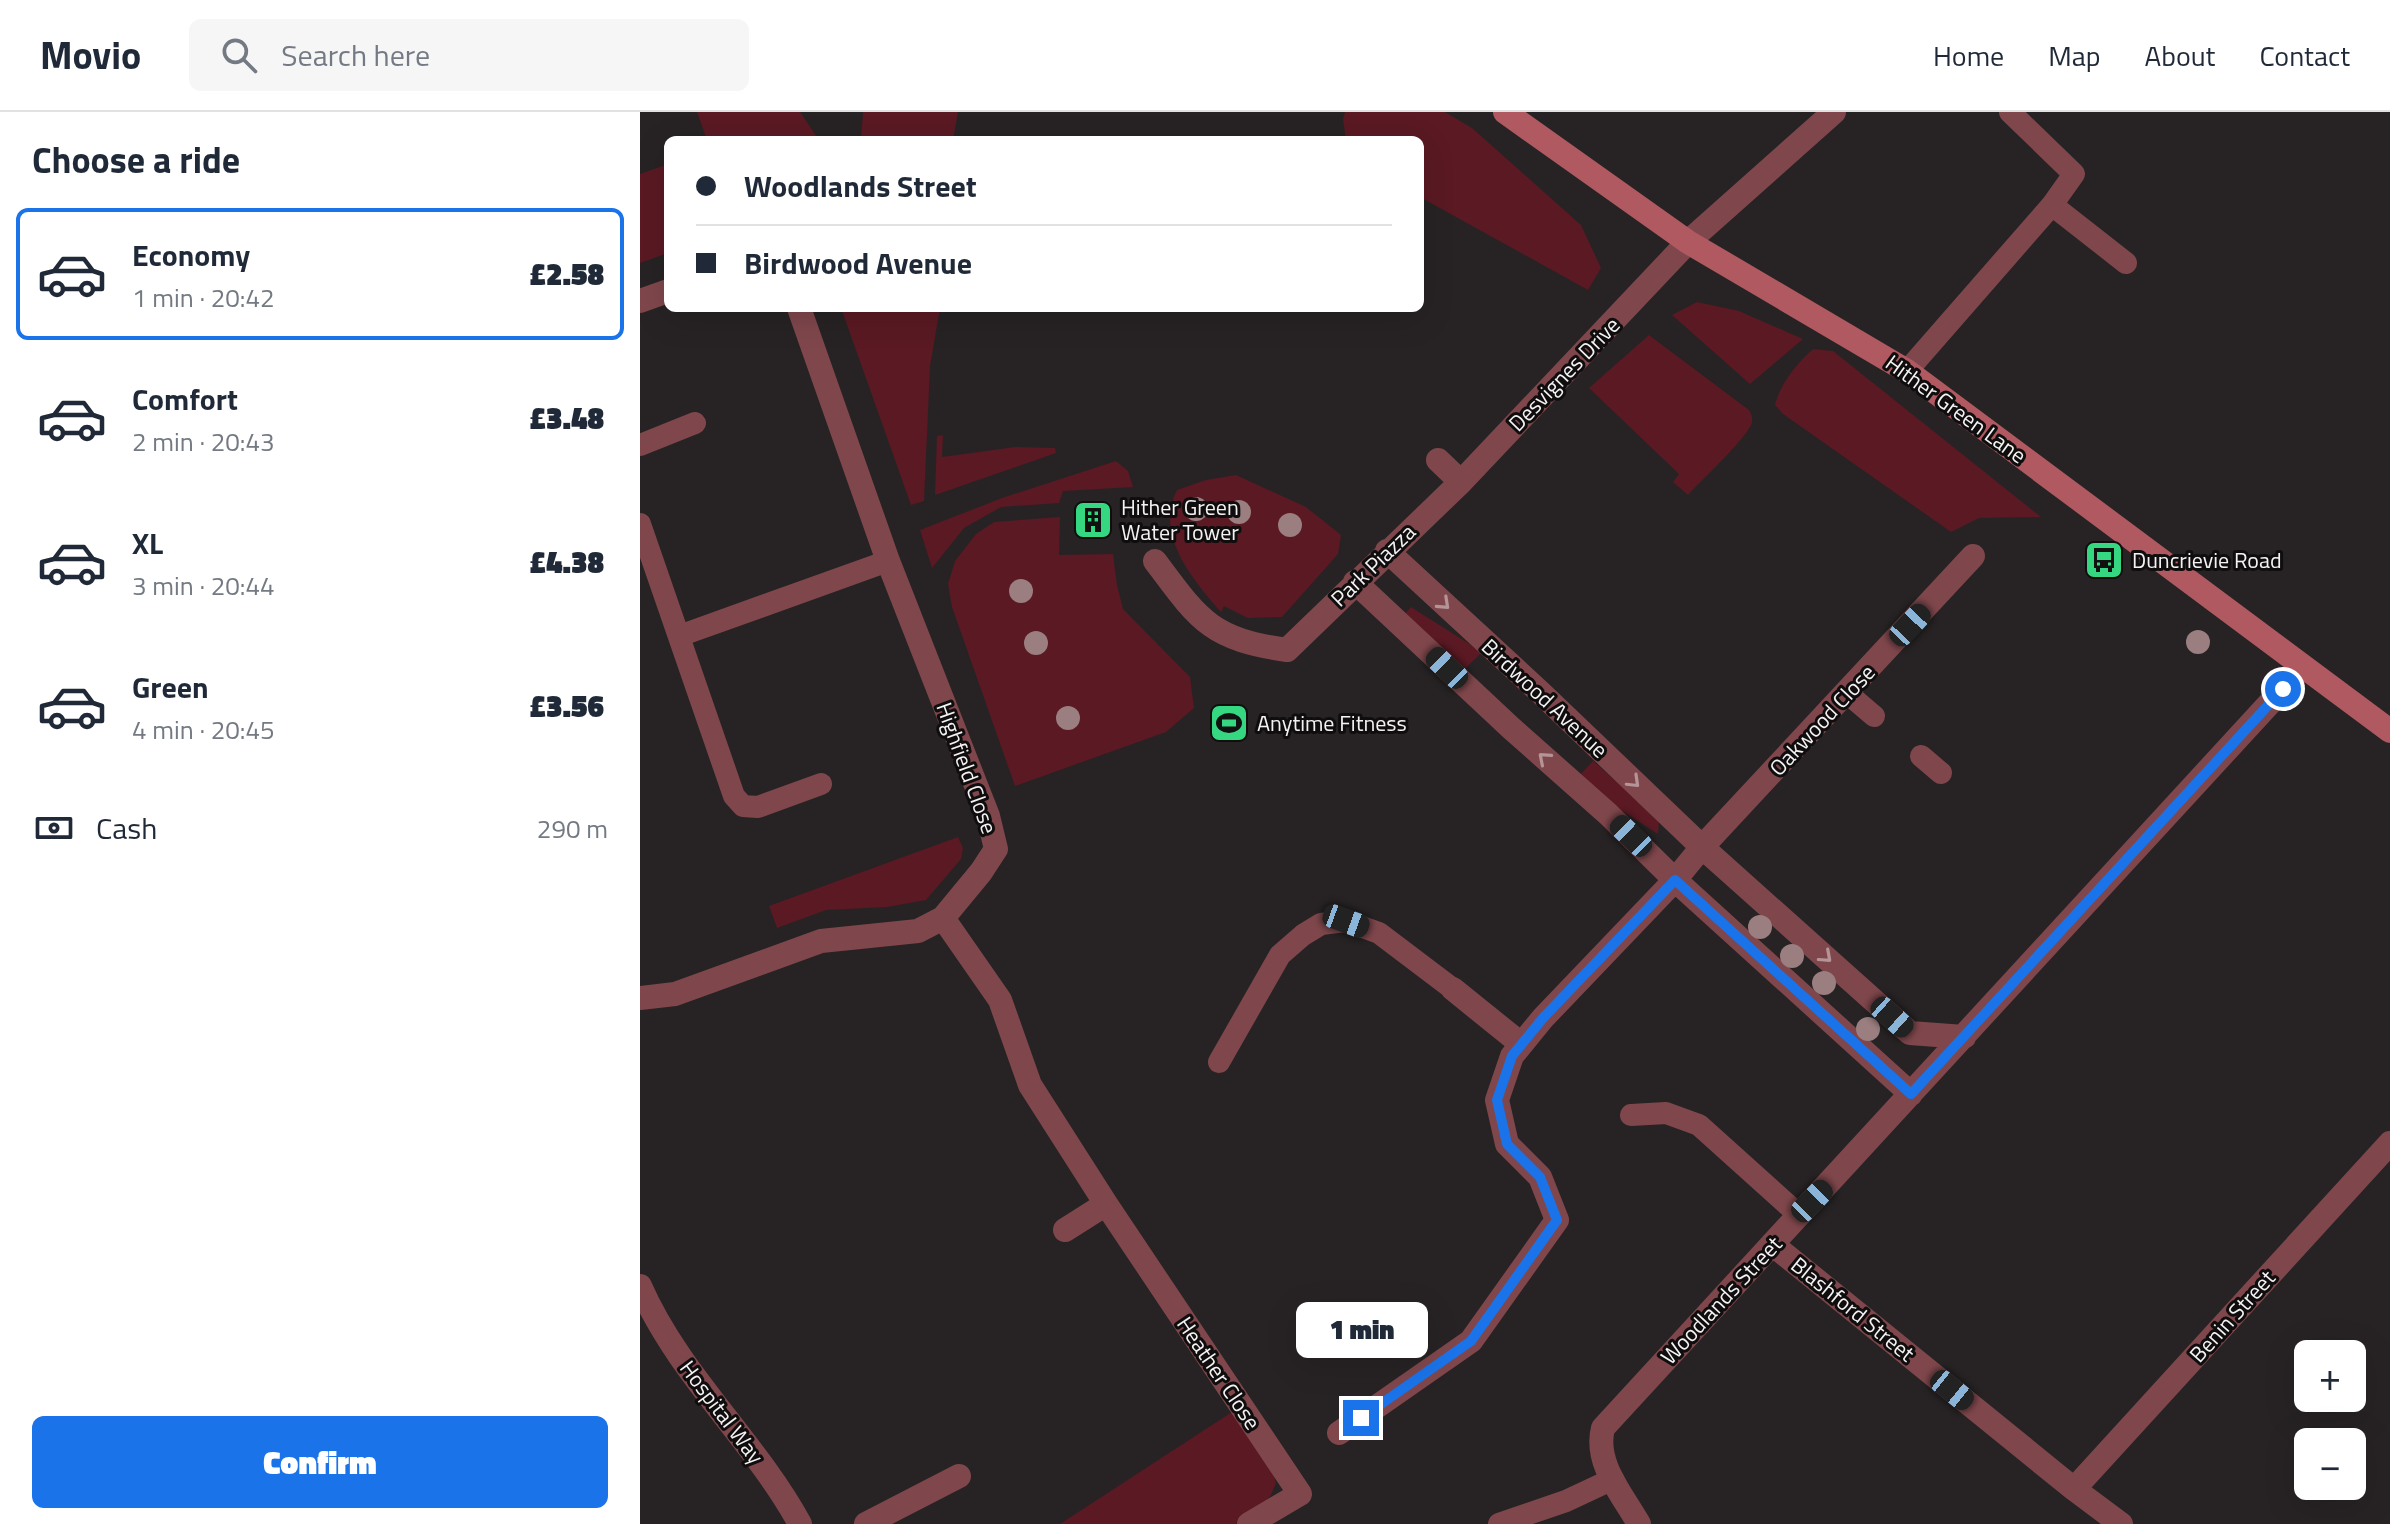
<!DOCTYPE html>
<html lang="en">
<head>
<meta charset="utf-8">
<style>
	body { margin:0; font-family:"Titillium Web",sans-serif; background:#f6f6f7; color:#1f2937; height:100vh; display:flex; flex-direction:column; font-size:30px; white-space:nowrap }
	* { box-sizing:border-box; margin:0 }
	p { font-size:26px; color:#747a83 }
	.icon { flex:none; width:44px; height:44px; fill:none; stroke:currentColor; stroke-width:2; stroke-linecap:round; stroke-linejoin:round }
	.map { position:relative; flex:1; overflow:hidden }
	.sheet { display:flex; flex-direction:column; background:#fff; width:640px }
	.sheet>* { flex:none }
	.guide { position:absolute; left:24px; top:24px; width:760px; height:176px; border-radius:12px; box-shadow:0 8px 32px #0002; display:grid; align-content:center; height:176px; padding:0 32px; background:#fff }
	.tools { position:absolute; left:1654px; top:1228px; display:grid; gap:16px }
	.tools a { display:grid; place-items:center; width:72px; height:72px; border-radius:12px; background:#fff; box-shadow:0 8px 32px #0002; font-size:40px }
	.end { position:absolute; width:36px; height:36px; margin:-18px; border:10px solid #1a73e8; background:#fff; box-shadow:0 0 0 4px #fff }
	.from { border-radius:50% }
	.bubble { position:absolute; height:56px; border-radius:12px; background:#fff; box-shadow:0 8px 32px #0002; font-size:26px; font-weight:800; line-height:56px; text-align:center }
	.car { position:absolute; width:24px; height:48px; margin:-24px -12px; border-radius:10px; box-shadow:0 0 6px 2px #0007; background:linear-gradient(#222 24%,#8ab4d8 0 40%,#222 0 76%,#8ab4d8 0 86%,#222 0) }
	.guide b { display:flex; align-items:center; gap:28px; height:76px; font-size:30px }
	.guide b+b { border-top:2px solid #e0e1e3 }
	.guide i { width:20px; height:20px; background:#1f2937 }
	ul { padding:0; list-style:none }
	li { display:flex; align-items:center; gap:24px; height:132px; margin:0 16px 12px; padding:0 16px; border:4px solid transparent; border-radius:12px }
	li div { flex:1 }
	li b { display:block; font-size:30px }
	li em { font-style:normal; font-weight:800 }
	li.selected { border-color:#1a73e8 }
	li>.icon { width:72px; height:72px; stroke-width:1.5 }
	h2 { padding:0 32px; font-size:36px; line-height:96px }
	.pay { display:flex; align-items:center; gap:20px; height:88px; padding:0 32px; font-size:30px }
	.pay p { margin-inline-start:auto }
	.primary-button { display:flex; gap:16px; margin-top:auto; padding:16px 32px }
	.primary-button a { flex:1; height:92px; border-radius:12px; background:#1a73e8; color:#fff; font-size:32px; font-weight:800; line-height:92px; text-align:center }
	header { display:flex; align-items:center; gap:48px; box-sizing:border-box; height:112px; padding:0 40px; background:#fff; border-bottom:2px solid #e0e1e3 }
	header strong { font-size:38px }
	nav { display:flex; gap:44px; margin-inline-start:auto; font-size:28px }
	.search { width:560px; height:72px; background:#f6f6f7; display:flex; align-items:center; gap:20px; box-sizing:border-box; padding:0 28px; border-radius:12px; color:#747a83; font-size:30px }
	main { display:flex; flex:1; min-height:0 }
	.map>svg:first-child { display:block }
	.green { fill:#5a1923 }
	.lines { fill:none; stroke-linecap:round; stroke-linejoin:round }
	.lane { stroke:#7f474c; stroke-width:22 }
	.street { stroke:#7f474c; stroke-width:24 }
	.secondary { stroke:#b15961; stroke-width:24 }
	.tree { fill:#9a7e80 }
	.oneway { stroke:#b49497 }
	.route { stroke:#1a73e8; stroke-width:10 }
	.labels { text-anchor:middle; stroke-width:6; stroke-linejoin:round; paint-order:stroke }
	.street-label { font-size:22px; fill:#f4f2f2; stroke:#0f0d0d }
	.poi-label { font-size:22px; fill:#f4f2f2; stroke:#0f0d0d; text-anchor:start }
</style>
</head>
<body>
<header>
<strong>Movio</strong>
<div class="search"><svg class="icon" aria-label="search" viewBox="0 0 24 24"><circle cx="10" cy="10" r="6"/><path d="M15 15l6 6"/></svg>Search here</div>
<nav><a>Home</a><a>Map</a><a>About</a><a>Contact</a></nav>
</header>
<main>
<section class="sheet">
<h2>Choose a ride</h2>
<ul>
<li class="selected"><svg class="icon" aria-label="car" viewBox="0 0 24 24"><path d="M5 17H2v-5l4-1 3-4h7l3 4 3 1v5h-3M9 17h6M6 11h13"/><circle cx="7" cy="17" r="2"/><circle cx="17" cy="17" r="2"/></svg><div><b>Economy</b><p>1 min · 20:42</p></div><em>£2.58</em></li>
<li><svg class="icon" aria-label="car" viewBox="0 0 24 24"><path d="M5 17H2v-5l4-1 3-4h7l3 4 3 1v5h-3M9 17h6M6 11h13"/><circle cx="7" cy="17" r="2"/><circle cx="17" cy="17" r="2"/></svg><div><b>Comfort</b><p>2 min · 20:43</p></div><em>£3.48</em></li>
<li><svg class="icon" aria-label="car" viewBox="0 0 24 24"><path d="M5 17H2v-5l4-1 3-4h7l3 4 3 1v5h-3M9 17h6M6 11h13"/><circle cx="7" cy="17" r="2"/><circle cx="17" cy="17" r="2"/></svg><div><b>XL</b><p>3 min · 20:44</p></div><em>£4.38</em></li>
<li><svg class="icon" aria-label="car" viewBox="0 0 24 24"><path d="M5 17H2v-5l4-1 3-4h7l3 4 3 1v5h-3M9 17h6M6 11h13"/><circle cx="7" cy="17" r="2"/><circle cx="17" cy="17" r="2"/></svg><div><b>Green</b><p>4 min · 20:45</p></div><em>£3.56</em></li>
</ul>
<div class="pay"><svg class="icon" aria-label="cash" viewBox="0 0 24 24"><path d="M3 7h18v10H3z"/><circle cx="12" cy="12" r="2"/></svg>Cash<p>290 m</p></div>
<div class="primary-button"><a>Confirm</a></div>
</section>
<div class="map">
<svg width="1750" height="1412" viewBox="0 0 1750 1412">
	<rect width="100%" height="100%" fill="#272324"/>
	<!-- green -->
	<path class="green" d="M 57,0 L 160,0 L 179,28 L 67,28 Z
		M 223,0 L 318,0 L 313,28 L 221,28 Z
		M 705,0 L 805,0 L 832,16 L 941,113 L 961,156 L 948,178 L 780,85 L 780,28 L 706,28 L 703,7 Z
		M 28,52 L 28,141 L 0,151 L 0,62 Z
		M 1057,190 L 1099,199 L 1163,227 L 1110,272 L 1032,203 Z
		M 201,196 L 300,196 L 290,254 L 284,389 L 271,393 Z
		M 1009,223 L 1109,298 C 1111,302 1113,304 1112,310 C 1110,323 1060,370 1048,383 L 1033,370 L 1039,362 L 949,276 Z
		M 1173,237 L 1193,239 L 1401,405 L 1339,406 L 1311,420 L 1143,302 L 1135,293 C 1140,272 1157,251 1173,237 Z
		M 303,323 L 302,345 L 375,335 L 415,336 L 416,341 L 295,383 L 297,324 Z
		M 476,349 L 488,359 L 493,375 L 423,379 L 419,391 L 361,395 L 324,416 L 292,456 L 280,418 L 362,386 Z
		M 596,363 L 666,395 L 701,423 L 698,442 L 642,505 L 608,506 L 584,494 L 581,500 C 553,468 514,423 537,378 L 566,368 Z
		M 420,405 L 419,443 L 473,442 L 477,473 L 483,497 L 550,565 L 554,596 L 526,620 L 375,674 L 312,495 L 308,472 L 315,449 L 336,422 L 354,410 Z
		M 771,495 L 842,540 L 824,558 L 764,503 Z
		M 953,649 L 1019,707 L 1018,722 L 976,695 L 938,665 Z
		M 318,725 L 323,736 L 321,747 L 286,788 L 247,795 L 186,798 L 137,816 L 129,794 Z
		M 592,1300 L 630,1352 L 636,1371 L 630,1385 L 596,1412 L 420,1412 Z"/>
	<g class="lines">
		<!-- lane -->
		<path class="lane" d="M 1370,0 L 1434,62 L 1412,93 L 1486,151
			M 1267,259 L 1412,93
			M 0,333 L 55,311
			M 0,412 L 94,684 L 103,694 L 118,695 L 181,672
			M 39,524 L 248,449
			M 1207,581 L 1234,604
			M 1281,644 L 1301,661
			M 579,950 L 640,843 L 663,823 L 681,812 L 706,809 L 739,821 L 813,877
			M 991,1003 L 1026,1001 L 1059,1013 L 1159,1103
			M 859,1412 L 926,1389 L 973,1367"/>
		<!-- street -->
		<path class="street" d="M 0,189 L 28,179
			M 798,348 L 821,370
			M 747,439 L 901,581 L 1062,735 L 1270,921 L 1324,925
			M 515,449 C 559,508 570,527 647,538 L 821,370 L 1048,130 L 1194,0
			M 715,470 L 871,616 L 968,702 L 1035,768 L 1271,982
			M 303,806 L 360,888 L 390,973 L 466,1092 L 660,1382 L 609,1412
			M 813,877 L 881,932
			M 0,886 L 35,882 L 181,829 L 278,819 L 303,806 L 341,760 L 356,737 L 348,704 L 248,449 L 159,196
			M 425,1118 L 466,1092
			M 1132,1132 L 1434,1377 L 1481,1412
			M 0,1174 C 39,1263 114,1328 160,1412
			M 699,1321 L 831,1229 L 917,1108 L 900,1065 L 867,1032 L 857,988 L 872,944 L 903,906 L 1035,768 L 1062,735 L 1333,444
			M 1434,1377 L 1750,1031
			M 226,1412 L 319,1364
			M 999,1412 C 982,1382 954,1351 963,1316 L 1663,555"/>
		<!-- secondary -->
		<path class="secondary" d="M 865,0 L 1048,130 L 1267,259 L 1750,619"/>
	</g>
	<!-- trees -->
	<g class="tree">
		<circle cx="556" cy="397" r="12"/>
		<circle cx="599" cy="400" r="12"/>
		<circle cx="650" cy="413" r="12"/>
		<circle cx="381" cy="479" r="12"/>
		<circle cx="1558" cy="530" r="12"/>
		<circle cx="396" cy="531" r="12"/>
		<circle cx="428" cy="606" r="12"/>
		<circle cx="1120" cy="815" r="12"/>
		<circle cx="1152" cy="844" r="12"/>
		<circle cx="1184" cy="871" r="12"/>
		<circle cx="1228" cy="917" r="12"/>
	</g>
	<!-- one-way arrows -->
	<defs><path id="oneway-chevron" d="M-2-3.5L2.5 0L-2 3.5" fill="none" stroke-width="1.6" stroke-linecap="round" stroke-linejoin="round" transform="scale(2)"/></defs>
	<g class="oneway">
		<use href="#oneway-chevron" transform="translate(804 492) rotate(43)"/>
		<use href="#oneway-chevron" transform="translate(904 646) rotate(-139)"/>
		<use href="#oneway-chevron" transform="translate(994 670) rotate(44)"/>
		<use href="#oneway-chevron" transform="translate(1186 845) rotate(42)"/>
	</g>
	<g class="lines">
		<!-- route -->
		<path class="route" d="M 721,1306 L 831,1229 L 917,1108 L 900,1065 L 867,1032 L 857,988 L 872,944 L 903,906 L 1035,768 L 1271,982 L 1643,577"/>
	</g>
	<!-- icons -->
	<defs>
		<g id="building-square" transform="scale(2)"><rect x="-9" y="-9" width="18" height="18" rx="4" fill="#35d881" stroke="#0f0d0d"/><path d="M-4-6H4V6H1V3H-1V6H-4ZM-2.5-4.3h1.7v1.8h-1.7ZM.8-4.3h1.7v1.8H.8ZM-2.5-1h1.7V.8h-1.7ZM.8-1h1.7V.8H.8Z" fill="#111"/></g>
		<g id="bus-square" transform="scale(2)"><rect x="-9" y="-9" width="18" height="18" rx="4" fill="#35d881" stroke="#0f0d0d"/><path d="M-5-6H5V4H4V6H2V4H-2V6H-4V4H-5ZM-3.5-4V0h7V-4ZM-3.5 1.2v1.5H-2V1.2ZM2 1.2v1.5H3.5V1.2Z" fill="#111"/></g>
		<g id="stadium-square" transform="scale(2)"><rect x="-9" y="-9" width="18" height="18" rx="4" fill="#35d881" stroke="#0f0d0d"/><path d="M0-5a6.5 5 0 1 0 0 10a6.5 5 0 1 0 0-10ZM-3.5-1.8h7v3.6h-7Z" fill="#111"/></g>
	</defs>
	<g fill-rule="evenodd">
		<use href="#building-square" x="453" y="408"/>
		<use href="#bus-square" x="1464" y="448"/>
		<use href="#stadium-square" x="589" y="611"/>
	</g>
	<g class="labels">
		<!-- street labels -->
		<g class="street-label">
			<text transform="translate(924 262) rotate(-46)" y="8">Desvignes Drive</text>
			<text transform="translate(1316 297) rotate(36)" y="8">Hither Green Lane</text>
			<text transform="translate(733 453) rotate(-44)" y="8">Park Piazza</text>
			<text transform="translate(905 586) rotate(43)" y="8">Birdwood Avenue</text>
			<text transform="translate(1182 608) rotate(-47)" y="8">Oakwood Close</text>
			<text transform="translate(327 656) rotate(70)" y="8">Highfield Close</text>
			<text transform="translate(1081 1188) rotate(-47)" y="8">Woodlands Street</text>
			<text transform="translate(1213 1197) rotate(39)" y="8">Blashford Street</text>
			<text transform="translate(1592 1204) rotate(-48)" y="8">Benin Street</text>
			<text transform="translate(579 1261) rotate(56)" y="8">Heather Close</text>
			<text transform="translate(82 1300) rotate(53)" y="8">Hospital Way</text>
		</g>
		<!-- poi labels -->
		<g class="poi-label">
			<text x="481" y="403">Hither Green<tspan x="481" dy="25">Water Tower</tspan></text>
			<text x="1492" y="456">Duncrievie Road</text>
			<text x="617" y="619">Anytime Fitness</text>
		</g>
	</g>
</svg>
<div class="tools">
<a>+</a>
<a>−</a>
</div>
<i class="end from" style="left:1643px;top:577px"></i>
<i class="end" style="left:721px;top:1306px"></i>
<div class="bubble" style="left:656px;top:1190px;width:132px">1 min</div>
<i class="car" style="left:1270px;top:513px;rotate:43deg"></i>
<i class="car" style="left:807px;top:556px;rotate:314deg"></i>
<i class="car" style="left:991px;top:724px;rotate:314deg"></i>
<i class="car" style="left:706px;top:809px;rotate:110deg"></i>
<i class="car" style="left:1252px;top:905px;rotate:132deg"></i>
<i class="car" style="left:1172px;top:1089px;rotate:44deg"></i>
<i class="car" style="left:1312px;top:1278px;rotate:129deg"></i>
<div class="guide">
<b><i class="from"></i>Woodlands Street</b>
<b><i></i>Birdwood Avenue</b>
</div>
</div>
</main>
</body>
</html>
